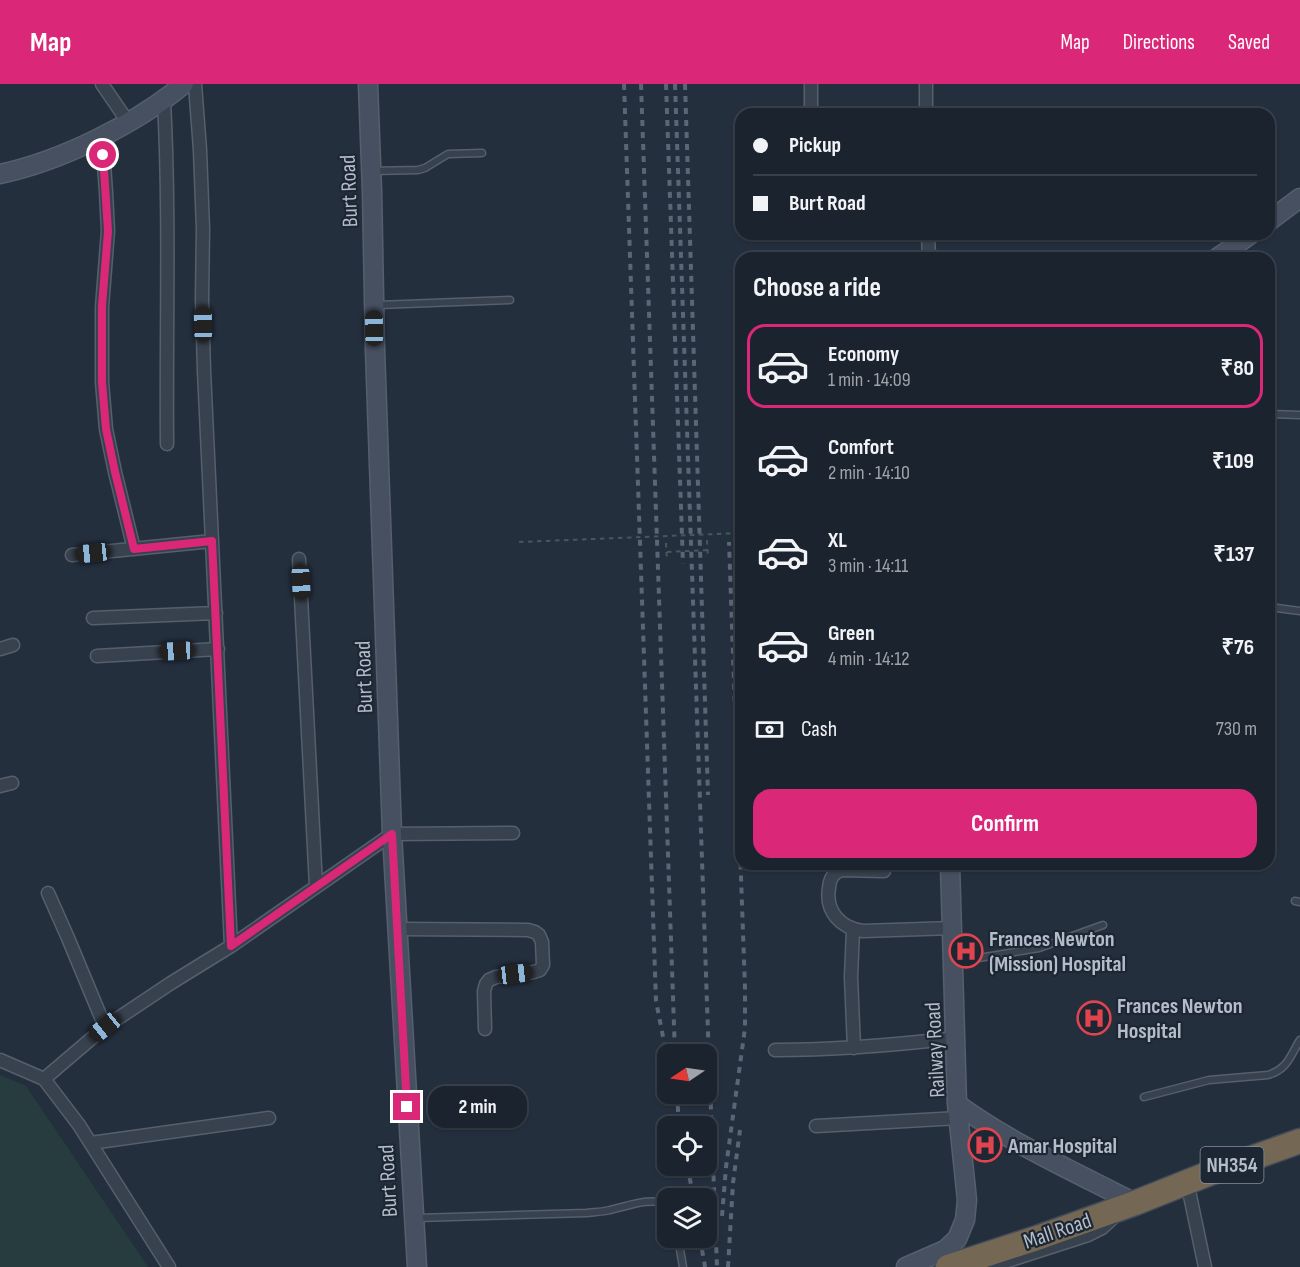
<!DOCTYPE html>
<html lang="en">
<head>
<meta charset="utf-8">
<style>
	body { margin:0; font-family:"Sofia Sans Condensed",sans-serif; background:#242b36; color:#f1f3f6; height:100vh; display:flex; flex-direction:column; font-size:22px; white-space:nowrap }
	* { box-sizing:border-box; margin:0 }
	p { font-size:20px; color:#a0a4aa }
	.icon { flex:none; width:33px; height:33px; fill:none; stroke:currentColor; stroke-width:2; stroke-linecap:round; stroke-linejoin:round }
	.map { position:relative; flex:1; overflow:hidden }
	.drawer { position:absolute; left:735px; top:168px; width:540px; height:618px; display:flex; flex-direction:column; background:#1b232e; border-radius:18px; box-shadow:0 2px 4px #0004,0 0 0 2px #39404a }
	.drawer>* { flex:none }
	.banner { position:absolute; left:735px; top:24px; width:540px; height:132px; border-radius:18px; box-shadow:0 2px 4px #0004,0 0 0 2px #39404a; display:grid; align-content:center; height:132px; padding:0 18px; background:#1b232e }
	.needle { width:39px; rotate:257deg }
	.buttons { position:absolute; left:657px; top:960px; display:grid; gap:12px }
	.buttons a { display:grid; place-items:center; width:60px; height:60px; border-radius:12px; background:#1b232e; box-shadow:0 2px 4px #0004,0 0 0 2px #39404a; font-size:30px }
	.end { position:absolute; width:27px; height:27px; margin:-14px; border:8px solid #db2777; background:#fff; box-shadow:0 0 0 3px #fff }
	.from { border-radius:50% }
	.bubble { position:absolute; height:42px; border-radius:18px; background:#1b232e; box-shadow:0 2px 4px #0004,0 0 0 2px #39404a; font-size:20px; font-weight:700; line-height:42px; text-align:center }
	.car { position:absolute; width:18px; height:36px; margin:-18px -9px; border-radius:8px; box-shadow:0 0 4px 2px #0007; background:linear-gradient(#222 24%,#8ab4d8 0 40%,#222 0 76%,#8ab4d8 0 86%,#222 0) }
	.banner b { display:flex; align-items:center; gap:21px; height:57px; font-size:22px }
	.banner b+b { border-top:2px solid #39404a }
	.banner i { width:15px; height:15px; background:#f1f3f6 }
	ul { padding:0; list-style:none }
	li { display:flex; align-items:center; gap:18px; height:84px; margin:0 12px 9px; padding:0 6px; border:3px solid transparent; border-radius:18px }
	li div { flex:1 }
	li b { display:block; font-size:22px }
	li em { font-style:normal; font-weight:700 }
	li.active { border-color:#db2777 }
	li>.icon { width:54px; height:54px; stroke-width:1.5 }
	h2 { padding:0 18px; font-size:27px; line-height:72px }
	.pay { display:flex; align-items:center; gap:15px; height:66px; padding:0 18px; font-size:22px }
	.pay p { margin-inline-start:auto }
	.button { display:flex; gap:12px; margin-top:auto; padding:12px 18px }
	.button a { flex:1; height:69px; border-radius:18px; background:#db2777; color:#fff; font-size:24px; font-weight:700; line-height:69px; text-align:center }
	header { display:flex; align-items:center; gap:36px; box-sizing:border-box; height:84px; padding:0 30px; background:#db2777; color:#fff }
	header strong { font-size:28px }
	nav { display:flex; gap:33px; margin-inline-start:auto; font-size:21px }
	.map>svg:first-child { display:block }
	.green { fill:#263c3f }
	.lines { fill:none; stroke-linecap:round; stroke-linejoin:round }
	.lane-casing { stroke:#565f6c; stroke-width:9 }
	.street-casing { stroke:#565f6c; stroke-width:15 }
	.secondary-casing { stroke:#565f6c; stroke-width:21 }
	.highway-casing { stroke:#434c59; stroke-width:27 }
	.path { stroke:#44595c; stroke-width:2; stroke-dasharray:4.5 4.5; stroke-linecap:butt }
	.lane { stroke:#38414e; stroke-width:6 }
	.street { stroke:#38414e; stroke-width:12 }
	.secondary { stroke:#465061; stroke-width:18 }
	.highway { stroke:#746855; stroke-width:24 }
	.rail { stroke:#5a6575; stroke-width:4; stroke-dasharray:6 6; stroke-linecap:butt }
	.route { stroke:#db2777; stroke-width:8 }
	.labels { text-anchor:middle; stroke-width:4.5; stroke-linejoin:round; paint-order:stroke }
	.shield { fill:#1d2633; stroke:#878f9c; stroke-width:1.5 }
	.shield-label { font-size:21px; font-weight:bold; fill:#b4bcc9 }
	.street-label { font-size:22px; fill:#b4bcc9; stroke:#1d2633 }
	.poi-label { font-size:22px; font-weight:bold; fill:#b4bcc9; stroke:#1d2633; text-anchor:start }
</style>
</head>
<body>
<header>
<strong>Map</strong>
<nav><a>Map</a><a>Directions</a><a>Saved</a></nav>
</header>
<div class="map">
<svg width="1300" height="1183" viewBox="0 0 1300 1183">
	<rect width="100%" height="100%" fill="#242f3e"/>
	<!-- green -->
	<path class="green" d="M 0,991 L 26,1002 L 148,1183 L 0,1183 Z"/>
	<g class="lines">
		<!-- lane casing -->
		<g class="lane-casing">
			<path id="lane" d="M 372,87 L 418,86 L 425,84 L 448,70 L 482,69
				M 378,221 L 510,216
				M 1269,330 L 1300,331
				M 1269,523 L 1300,527
				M 1295,817 L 1300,818
				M 954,878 L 1039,864 L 1103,841
				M 1144,1013 L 1209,996 L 1268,991 C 1288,985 1290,972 1300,956
				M 417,1134 L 586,1129 C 594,1128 602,1128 610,1126 C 629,1122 649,1113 668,1120
				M 678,1154 L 683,1183"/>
		</g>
		<!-- street casing -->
		<g class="street-casing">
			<path id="street" d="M 102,0 L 128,38
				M 195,0 L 200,66 L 203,145 L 202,216 L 204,287 L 231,862
				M 926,0 L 926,30
				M 164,17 C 170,131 166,246 167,360
				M 811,30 L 811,0
				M 102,52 L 106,108 L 108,147 L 102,223 L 102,298 L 106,345 L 115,388 L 134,465
				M 928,150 L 929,174
				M 72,471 L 212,457
				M 299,475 L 316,802
				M 93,534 L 216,529
				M 0,565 L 13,561
				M 97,572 L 218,565
				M 0,702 L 12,699
				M 884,787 L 841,786 C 832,790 830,795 829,804 C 825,828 841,844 863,847 L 953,844
				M 48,809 L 68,854 L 105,943
				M 398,845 L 528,846 L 535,848 L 539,851 L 542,858 L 543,881 L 540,886 L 534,888 L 496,893 L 489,896 L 486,900 L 484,907 L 485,945
				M 853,846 L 851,893 L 854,964
				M 775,966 C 836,966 895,961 956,954
				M 0,976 L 44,995
				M 816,1042 L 959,1034
				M 91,1059 L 269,1034
				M 1189,1107 L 1205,1183
				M 169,1183 L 79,1041 L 44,995 L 105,943 L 171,899 L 231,862 L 392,750 L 513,749
				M 989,1183 L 1088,1151 L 1102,1144 L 1113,1134"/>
		</g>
		<!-- secondary casing -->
		<g class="secondary-casing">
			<path id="secondary" d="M 368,0 L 372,107 L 375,266 L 392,750 L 417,1183
				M 0,90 C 61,77 136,40 184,0
				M 1269,137 L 1300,114
				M 1217,174 L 1251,150
				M 950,780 L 957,1020 C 1012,1060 1075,1088 1135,1119
				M 906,1183 L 945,1166 L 957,1155 L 965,1136 L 967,1116 L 957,1020"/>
		</g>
		<!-- highway casing -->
		<g class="highway-casing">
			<path id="highway" d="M 948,1183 L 1040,1153 L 1135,1119 L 1210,1089 L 1300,1057"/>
		</g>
		<!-- path -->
		<path class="path" d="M 707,456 L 708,474
			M 519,458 L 741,449
			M 666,459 L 667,477
			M 667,468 L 707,466"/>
		<!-- lane -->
		<use href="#lane" class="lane"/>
		<!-- street -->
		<use href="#street" class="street"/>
		<!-- secondary -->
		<use href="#secondary" class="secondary"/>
		<!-- highway -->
		<use href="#highway" class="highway"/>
		<!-- rail -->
		<path class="rail" d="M 624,0 L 656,917 L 668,978
			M 641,0 L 675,970
			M 666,0 L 683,480
			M 675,0 L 708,948 L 717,1183
			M 685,0 L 708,711
			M 677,1010 L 679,1042
			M 687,1082 L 694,1114
			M 722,1132 L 726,1083 L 745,944 L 745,904 L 729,458
			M 700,1154 L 705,1183
			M 728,1183 L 733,1099 L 740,1046"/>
	</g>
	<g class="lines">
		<!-- route -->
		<path class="route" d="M 103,71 L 108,147 L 102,222 L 102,298 L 106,345 L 115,388 L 134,465 L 212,457 L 231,862 L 392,750 L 407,1023"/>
	</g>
	<!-- icons -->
	<defs>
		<g id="hospital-ring" transform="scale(1.725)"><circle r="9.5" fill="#1d2633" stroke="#e0444e" stroke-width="1.5"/><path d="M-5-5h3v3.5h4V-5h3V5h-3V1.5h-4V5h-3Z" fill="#e0444e"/></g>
	</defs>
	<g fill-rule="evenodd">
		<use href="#hospital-ring" x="966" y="867"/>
		<use href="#hospital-ring" x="1094" y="934"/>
		<use href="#hospital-ring" x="985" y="1061"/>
	</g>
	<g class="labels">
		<!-- shield labels -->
		<rect class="shield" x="1200.5" y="1063" width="63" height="36" rx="4.5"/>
		<g class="shield-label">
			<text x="1232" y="1088">NH354</text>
		</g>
		<!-- street labels -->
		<g class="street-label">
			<text transform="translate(348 107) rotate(-92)" y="8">Burt Road</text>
			<text transform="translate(363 593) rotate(-92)" y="8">Burt Road</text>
			<text transform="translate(934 966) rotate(-93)" y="8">Railway Road</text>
			<text transform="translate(387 1097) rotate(-93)" y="8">Burt Road</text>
			<text transform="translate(1057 1146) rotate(-19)" y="8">Mall Road</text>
		</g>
		<!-- poi labels -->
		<g class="poi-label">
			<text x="989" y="862">Frances Newton<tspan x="989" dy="25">(Mission) Hospital</tspan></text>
			<text x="1117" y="929">Frances Newton<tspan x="1117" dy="25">Hospital</tspan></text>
			<text x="1008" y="1069">Amar Hospital</text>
		</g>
	</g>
</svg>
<div class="buttons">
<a><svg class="needle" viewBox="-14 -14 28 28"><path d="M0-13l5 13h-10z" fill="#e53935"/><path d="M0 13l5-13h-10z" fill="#a0a4aa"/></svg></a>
<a><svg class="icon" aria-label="locate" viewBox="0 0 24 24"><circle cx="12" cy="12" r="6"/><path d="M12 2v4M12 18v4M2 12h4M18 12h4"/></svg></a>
<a><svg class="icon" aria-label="layers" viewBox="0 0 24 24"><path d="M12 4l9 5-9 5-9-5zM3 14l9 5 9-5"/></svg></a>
</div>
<i class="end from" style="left:103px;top:71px"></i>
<i class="end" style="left:407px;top:1023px"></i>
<div class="bubble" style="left:428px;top:1002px;width:99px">2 min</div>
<i class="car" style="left:203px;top:240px;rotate:359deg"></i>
<i class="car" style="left:374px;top:244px;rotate:359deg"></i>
<i class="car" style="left:93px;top:469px;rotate:264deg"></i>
<i class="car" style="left:301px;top:498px;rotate:177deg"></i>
<i class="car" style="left:177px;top:567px;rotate:267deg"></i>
<i class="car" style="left:515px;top:890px;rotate:83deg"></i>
<i class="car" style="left:105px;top:943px;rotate:231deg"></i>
<div class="banner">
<b><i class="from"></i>Pickup</b>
<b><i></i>Burt Road</b>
</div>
<section class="drawer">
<h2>Choose a ride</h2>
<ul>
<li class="active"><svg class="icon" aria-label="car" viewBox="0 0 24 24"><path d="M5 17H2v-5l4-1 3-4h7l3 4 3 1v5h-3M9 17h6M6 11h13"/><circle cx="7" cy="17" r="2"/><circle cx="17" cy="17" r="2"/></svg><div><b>Economy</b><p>1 min · 14:09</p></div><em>₹80</em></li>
<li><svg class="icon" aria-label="car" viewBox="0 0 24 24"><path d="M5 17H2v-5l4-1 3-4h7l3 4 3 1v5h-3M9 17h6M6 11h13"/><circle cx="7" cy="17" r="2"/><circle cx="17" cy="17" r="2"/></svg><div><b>Comfort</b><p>2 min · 14:10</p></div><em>₹109</em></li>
<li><svg class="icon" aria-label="car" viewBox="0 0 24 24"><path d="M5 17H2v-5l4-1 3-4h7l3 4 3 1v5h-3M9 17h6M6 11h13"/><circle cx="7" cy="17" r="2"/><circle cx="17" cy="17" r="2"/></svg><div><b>XL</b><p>3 min · 14:11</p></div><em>₹137</em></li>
<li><svg class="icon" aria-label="car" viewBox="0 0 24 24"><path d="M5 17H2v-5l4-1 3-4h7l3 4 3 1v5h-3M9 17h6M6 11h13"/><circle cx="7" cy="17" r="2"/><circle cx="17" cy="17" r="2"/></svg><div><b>Green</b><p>4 min · 14:12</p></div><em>₹76</em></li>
</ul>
<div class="pay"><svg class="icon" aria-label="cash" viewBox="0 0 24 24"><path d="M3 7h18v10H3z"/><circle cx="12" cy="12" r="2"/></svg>Cash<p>730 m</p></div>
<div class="button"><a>Confirm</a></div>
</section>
</div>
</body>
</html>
